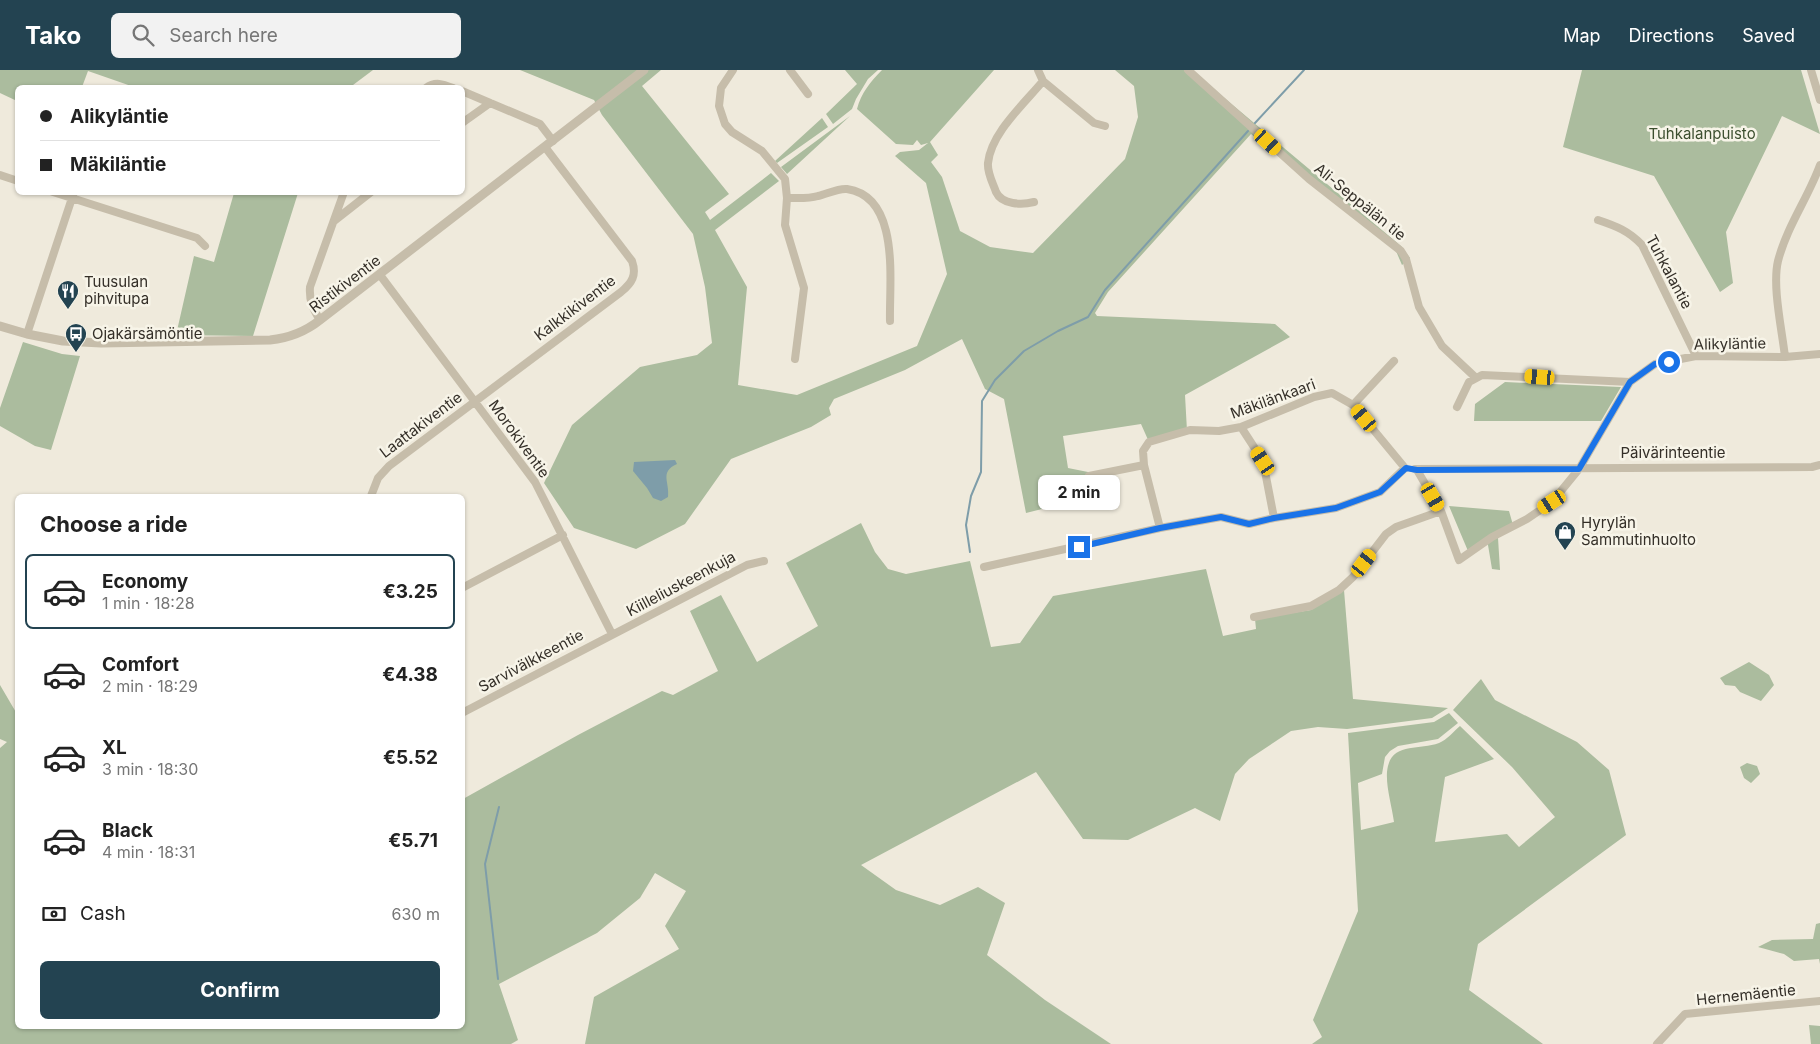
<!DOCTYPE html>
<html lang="en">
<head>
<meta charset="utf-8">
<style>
	body { margin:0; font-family:Inter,sans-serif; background:#f2f2f2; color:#222; height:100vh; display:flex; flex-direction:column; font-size:19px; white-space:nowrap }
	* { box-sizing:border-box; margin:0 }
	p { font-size:16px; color:#767676 }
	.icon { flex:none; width:28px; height:28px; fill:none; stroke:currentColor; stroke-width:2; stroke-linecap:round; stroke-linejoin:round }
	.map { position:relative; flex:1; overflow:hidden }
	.sheet { position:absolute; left:15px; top:424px; width:450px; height:535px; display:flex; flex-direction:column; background:#fff; border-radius:8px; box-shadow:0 1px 4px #0004 }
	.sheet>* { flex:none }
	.top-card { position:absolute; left:15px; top:15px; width:450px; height:110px; border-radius:8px; box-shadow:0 1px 4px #0004; display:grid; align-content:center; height:110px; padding:0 25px; background:#fff }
	.end { position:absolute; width:22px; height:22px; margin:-11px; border:6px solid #1a73e8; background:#fff; box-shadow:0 0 0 2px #fff }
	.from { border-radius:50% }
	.bubble { position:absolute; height:35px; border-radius:8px; background:#fff; box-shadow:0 1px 4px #0004; font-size:16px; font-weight:700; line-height:35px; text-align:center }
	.car { position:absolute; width:15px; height:30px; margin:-15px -8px; border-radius:6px; box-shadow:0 0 4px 1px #0007; background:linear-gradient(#f5c518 24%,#345 0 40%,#f5c518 0 76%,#345 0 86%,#f5c518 0) }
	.top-card b { display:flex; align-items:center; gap:18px; height:48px; font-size:19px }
	.top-card b+b { border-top:1px solid #e0e0e0 }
	.top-card i { width:12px; height:12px; background:#222 }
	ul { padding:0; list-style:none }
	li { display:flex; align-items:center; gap:15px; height:75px; margin:0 10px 8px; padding:0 15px; border:2px solid transparent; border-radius:8px }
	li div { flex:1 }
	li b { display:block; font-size:19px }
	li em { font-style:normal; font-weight:700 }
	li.active { border-color:#234351 }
	li>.icon { width:45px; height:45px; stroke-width:1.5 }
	h2 { padding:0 25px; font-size:22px; line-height:60px }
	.pay { display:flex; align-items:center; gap:12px; height:55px; padding:0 25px; font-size:19px }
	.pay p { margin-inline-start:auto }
	.cta { display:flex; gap:10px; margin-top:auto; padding:10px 25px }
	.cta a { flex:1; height:58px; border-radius:8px; background:#234351; color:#fff; font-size:20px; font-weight:700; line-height:58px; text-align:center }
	header { display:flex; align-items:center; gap:30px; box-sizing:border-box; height:70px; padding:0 25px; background:#234351; color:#fff }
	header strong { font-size:24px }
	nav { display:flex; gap:28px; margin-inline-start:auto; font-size:18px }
	.search { width:350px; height:45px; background:#f2f2f2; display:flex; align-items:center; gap:12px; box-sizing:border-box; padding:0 18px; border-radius:8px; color:#767676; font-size:19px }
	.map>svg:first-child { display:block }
	.green { fill:#abbc9e }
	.water { fill:#7e9da9 }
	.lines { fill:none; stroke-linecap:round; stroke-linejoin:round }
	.stream { stroke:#7e9da9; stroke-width:2 }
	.minor { stroke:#c6bdaa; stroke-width:8 }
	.tertiary { stroke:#c6bdaa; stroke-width:9 }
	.route { stroke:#1a73e8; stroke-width:6 }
	.labels { text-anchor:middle; stroke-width:5; stroke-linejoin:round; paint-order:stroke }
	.park-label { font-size:15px; fill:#3c4f2f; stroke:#f7f4e8 }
	.street-label { font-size:15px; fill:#342f28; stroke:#f7f4e8 }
	.poi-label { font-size:15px; fill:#342f28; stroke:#f7f4e8; text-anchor:start }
</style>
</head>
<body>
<header>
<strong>Tako</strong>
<div class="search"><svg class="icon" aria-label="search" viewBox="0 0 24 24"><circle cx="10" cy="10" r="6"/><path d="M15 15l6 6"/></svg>Search here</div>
<nav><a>Map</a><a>Directions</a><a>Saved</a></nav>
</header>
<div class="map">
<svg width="1820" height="974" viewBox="0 0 1820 974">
	<rect width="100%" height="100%" fill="#efeadc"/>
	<!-- green -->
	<path class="green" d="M 0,0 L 373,0 L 349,18 L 134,17 L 88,1 L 82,17 L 18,18 L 17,31 L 0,23 Z
		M 520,0 L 661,0 L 642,16 L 729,124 L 705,142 L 710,150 L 771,103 L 779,111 L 715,160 L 747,217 L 738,315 L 797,325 L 917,276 L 947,204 L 926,113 L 895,86 L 900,82 L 919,80 L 928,73 L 921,75 L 917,70 L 913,75 L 896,74 L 857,39 C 861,23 871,11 882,0 L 994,0 L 930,72 L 938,85 L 931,92 L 942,107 L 960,161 L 990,177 L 1033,183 L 1125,89 L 1138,47 L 1134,16 L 1115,0 L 1191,0 L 1401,176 L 1410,188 L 1402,195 L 1396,181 L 1251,64 L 1108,222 L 1095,243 L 1097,246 L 1275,254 L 1290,267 L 1185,325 L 1187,361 L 1149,372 L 1141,354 L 1063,366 L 1068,398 L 1088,402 L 1089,409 L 1070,415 L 1074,431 L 1026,443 L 1004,329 L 985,319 L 962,269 L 905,300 L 834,329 L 829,338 L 831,345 L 811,357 L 731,389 L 685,454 L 636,479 L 574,458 L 544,413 L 572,355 L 640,297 L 697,285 L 712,273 L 705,217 L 693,164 L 602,45 L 594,30 Z
		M 845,0 L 878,0 L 868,9 L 856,29 L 852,39 L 833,54 L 826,44 L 857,14 Z
		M 1582,0 L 1801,0 L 1820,64 L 1782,46 L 1726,162 L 1733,213 L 1720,222 L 1654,106 L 1563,77 Z
		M 850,46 L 787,104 L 781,97 Z
		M 822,48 L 828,57 L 777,93 L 775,91 Z
		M 234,123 L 298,123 L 253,266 L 176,265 L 194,186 L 214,192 Z
		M 23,272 L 62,284 L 80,286 L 51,380 L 35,376 L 0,356 L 0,338 Z
		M 1505,312 L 1621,317 L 1601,351 L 1474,351 L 1475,334 Z
		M 1449,436 L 1509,441 L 1513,455 L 1498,468 L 1500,500 L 1492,499 L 1487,469 L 1468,481 Z
		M 861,453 L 875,482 L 888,499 L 906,504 L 970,491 L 991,577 L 1020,573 L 1053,526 L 1206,499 L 1223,566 L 1256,559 L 1255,549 L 1311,540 L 1344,520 L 1353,629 L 1448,638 L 1432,648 L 1347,659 L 1318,657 L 1291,661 L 1249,689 L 1235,704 L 1220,751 L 1195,738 L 1128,770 L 1083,769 L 1036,702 L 861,795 L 896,820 L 940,835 L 978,817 L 1005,833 L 987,885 L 1045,930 L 1111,974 L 585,974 L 594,927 L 679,879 L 665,856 L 686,821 L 655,803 L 640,828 L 597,863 L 499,914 L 518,970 L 511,974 L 0,974 L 0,678 L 7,672 L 0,669 L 0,615 L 17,644 L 18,956 L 462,956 L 463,729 L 578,665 L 662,621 L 673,625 L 718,601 L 690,541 L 721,525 L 757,592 L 818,556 L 786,493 Z
		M 1749,592 L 1769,605 L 1774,615 L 1761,631 L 1740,622 L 1735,616 L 1725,615 L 1720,608 Z
		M 1481,609 L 1495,630 L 1577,672 L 1609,700 L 1626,765 L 1478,874 L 1469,920 L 1543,974 L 1312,974 L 1322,967 L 1313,950 L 1358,841 L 1348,663 L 1434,652 L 1449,643 L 1458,653 L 1438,669 L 1398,676 L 1390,681 L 1385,687 L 1382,704 L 1358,713 L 1361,760 L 1394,752 C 1392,736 1386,718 1387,702 C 1390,671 1418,681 1439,673 C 1447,670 1454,661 1460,656 L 1494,689 L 1445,707 L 1435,772 L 1507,764 L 1519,777 L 1555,747 L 1512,697 L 1453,640 Z
		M 1747,693 L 1757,696 L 1760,704 L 1751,713 L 1744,708 L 1740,697 Z
		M 1820,853 L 1820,894 L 1819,889 L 1794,891 L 1784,884 L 1758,877 L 1772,870 L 1813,869 L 1816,854 Z
		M 1809,955 L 1820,956 L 1820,974 L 1811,974 Z"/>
	<!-- water -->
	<path class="water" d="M 675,390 L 677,394 C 659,402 670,412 668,427 L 661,431 L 653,428 L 647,418 L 633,401 L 634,392 Z"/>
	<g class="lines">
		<!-- stream -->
		<path class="stream" d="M 1255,53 L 1304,0
			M 970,482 L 966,455 L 971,426 L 981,402 L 982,331 L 995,310 L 1024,281 L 1058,261 L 1088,247 L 1105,220 L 1248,61
			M 498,909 L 485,794 L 499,737"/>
		<!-- minor -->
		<path class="minor" d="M 733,0 L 721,18 L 719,36 L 725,54 L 732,62 L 762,81 L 785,109 L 787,128 L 785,155 L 804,218 L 795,289
			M 790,0 L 808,24
			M 1038,0 L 1043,11 L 1094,53 L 1105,56
			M 1188,0 L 1309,109 L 1401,181 L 1406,189 L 1419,237 L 1442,276 L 1475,307
			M 1811,0 L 1820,30
			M 426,18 C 435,11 443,14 453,18
			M 462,21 L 540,54 L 553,71
			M 462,53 L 490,33
			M 0,105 L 18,111
			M 53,122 L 197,168 L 205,176
			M 787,128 C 797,128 808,129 818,126 C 827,124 838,118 847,119 C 901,127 889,212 890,251
			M 1034,132 C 1022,135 1002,135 996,122 C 993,113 987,103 988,93 C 991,63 1024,34 1043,11
			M 1598,150 C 1616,156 1629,161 1642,175 L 1696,286
			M 334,151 L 371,122
			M 380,205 L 535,412 L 612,564
			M 320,250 C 313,239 309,231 310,217 L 344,122
			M 27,264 L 74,122
			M 1785,287 C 1782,260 1772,216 1778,191 C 1787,156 1808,128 1820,95
			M 1353,335 L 1394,291
			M 1457,337 L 1469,312 L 1482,305 L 1630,312
			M 1241,357 L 1263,391 L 1274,448
			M 1415,399 L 1812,397 L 1820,395
			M 1417,400 L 1441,441 L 1459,490 L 1492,467 L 1527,449 L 1552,432 L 1579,399 L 1630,312 L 1655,294 L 1696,286 L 1785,287 L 1820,284
			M 1089,406 L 1144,395
			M 371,426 L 378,408 L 389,396 L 621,222 C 632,213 637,205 632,191 L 545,77
			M 1160,458 L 1144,395 L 1143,381 L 1149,372 L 1190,360 L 1219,361 L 1241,357 L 1314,327 L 1332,323 L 1353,335 L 1405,398
			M 984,497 L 1160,458 L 1221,447 L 1249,454 L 1274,448 L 1336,438 L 1380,422 L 1405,398
			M 462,518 L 563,465
			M 1254,547 L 1311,536 L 1339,520 L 1353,507 L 1386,464 L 1396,457 L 1441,441
			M 462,643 L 747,495 L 764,491
			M 1657,974 L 1685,944 L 1820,931"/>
		<!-- tertiary -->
		<path class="tertiary" d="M 0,256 L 27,264 L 63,271 L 101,273 L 270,270 C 289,268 305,262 320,250 L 644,0"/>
	</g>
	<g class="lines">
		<!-- route -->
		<path class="route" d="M 1079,477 L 1160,458 L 1221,447 L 1249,454 L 1274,448 L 1336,438 L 1380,422 L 1406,398 L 1417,400 L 1579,399 L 1630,312 L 1655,294 L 1669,292"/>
	</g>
	<!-- icons -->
	<defs>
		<g id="restaurant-pin" transform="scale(1.125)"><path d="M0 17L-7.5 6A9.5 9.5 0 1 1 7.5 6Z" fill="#234351" stroke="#f7f4e8"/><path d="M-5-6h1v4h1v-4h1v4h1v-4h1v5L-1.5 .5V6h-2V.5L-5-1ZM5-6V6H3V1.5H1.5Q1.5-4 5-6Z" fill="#fff"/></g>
		<g id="bus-pin" transform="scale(1.125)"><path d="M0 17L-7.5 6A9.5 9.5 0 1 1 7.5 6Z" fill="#234351" stroke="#f7f4e8"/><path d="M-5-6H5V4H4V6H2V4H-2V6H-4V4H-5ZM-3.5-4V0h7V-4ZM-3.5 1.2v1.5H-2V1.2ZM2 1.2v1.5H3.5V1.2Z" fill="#fff"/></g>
		<g id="shop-pin" transform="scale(1.125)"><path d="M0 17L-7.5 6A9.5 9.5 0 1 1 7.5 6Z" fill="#234351" stroke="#f7f4e8"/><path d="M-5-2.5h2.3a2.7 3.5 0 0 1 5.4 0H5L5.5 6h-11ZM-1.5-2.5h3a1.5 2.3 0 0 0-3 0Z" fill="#fff"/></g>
	</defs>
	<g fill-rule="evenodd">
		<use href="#restaurant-pin" x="68" y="221"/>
		<use href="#bus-pin" x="76" y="264"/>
		<use href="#shop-pin" x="1565" y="462"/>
	</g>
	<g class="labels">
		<!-- park labels -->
		<g class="park-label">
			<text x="1702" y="69">Tuhkalanpuisto</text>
		</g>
		<!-- street labels -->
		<g class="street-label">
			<text transform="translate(1360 132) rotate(39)" y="5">Ali-Seppälän tie</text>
			<text transform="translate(1669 202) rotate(62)" y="5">Tuhkalantie</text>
			<text transform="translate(345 214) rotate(-37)" y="5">Ristikiventie</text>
			<text transform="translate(575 238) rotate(-37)" y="5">Kalkkikiventie</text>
			<text transform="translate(1730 274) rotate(-1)" y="5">Alikyläntie</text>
			<text transform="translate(1273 329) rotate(-20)" y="5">Mäkilänkaari</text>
			<text transform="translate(421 355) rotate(-37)" y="5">Laattakiventie</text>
			<text transform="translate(519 369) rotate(54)" y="5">Morokiventie</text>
			<text x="1673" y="388">Päivärinteentie</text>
			<text transform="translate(681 514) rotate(-28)" y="5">Kiilleliuskeenkuja</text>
			<text transform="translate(531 591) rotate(-28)" y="5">Sarvivälkkeentie</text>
			<text transform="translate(1746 925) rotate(-6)" y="5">Hernemäentie</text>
		</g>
		<!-- poi labels -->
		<g class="poi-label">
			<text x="84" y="217">Tuusulan<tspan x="84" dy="17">pihvitupa</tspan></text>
			<text x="92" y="269">Ojakärsämöntie</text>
			<text x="1581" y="458">Hyrylän<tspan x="1581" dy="17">Sammutinhuolto</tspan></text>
		</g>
	</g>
</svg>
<i class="end from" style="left:1669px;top:292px"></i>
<i class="end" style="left:1079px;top:477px"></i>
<div class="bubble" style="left:1038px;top:405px;width:82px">2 min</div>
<i class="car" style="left:1268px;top:72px;rotate:132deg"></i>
<i class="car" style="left:1540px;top:307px;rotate:274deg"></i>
<i class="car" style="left:1364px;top:348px;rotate:320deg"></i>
<i class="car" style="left:1263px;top:391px;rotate:327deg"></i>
<i class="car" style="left:1433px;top:427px;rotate:150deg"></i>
<i class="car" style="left:1552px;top:432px;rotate:237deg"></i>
<i class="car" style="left:1364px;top:493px;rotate:37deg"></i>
<div class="top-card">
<b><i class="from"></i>Alikyläntie</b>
<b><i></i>Mäkiläntie</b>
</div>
<section class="sheet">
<h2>Choose a ride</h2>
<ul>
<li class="active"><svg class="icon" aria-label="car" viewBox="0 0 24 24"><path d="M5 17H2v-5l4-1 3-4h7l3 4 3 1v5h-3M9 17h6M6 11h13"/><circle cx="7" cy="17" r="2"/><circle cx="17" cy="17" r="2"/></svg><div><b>Economy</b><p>1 min · 18:28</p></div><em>€3.25</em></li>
<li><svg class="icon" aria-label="car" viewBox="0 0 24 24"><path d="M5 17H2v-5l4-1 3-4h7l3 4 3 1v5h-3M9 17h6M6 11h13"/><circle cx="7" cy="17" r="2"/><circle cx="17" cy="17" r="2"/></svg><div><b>Comfort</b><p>2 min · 18:29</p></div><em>€4.38</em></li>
<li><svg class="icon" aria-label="car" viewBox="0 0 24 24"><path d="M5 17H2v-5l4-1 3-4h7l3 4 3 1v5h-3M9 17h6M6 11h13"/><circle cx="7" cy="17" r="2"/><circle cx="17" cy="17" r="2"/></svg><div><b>XL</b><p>3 min · 18:30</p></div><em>€5.52</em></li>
<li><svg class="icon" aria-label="car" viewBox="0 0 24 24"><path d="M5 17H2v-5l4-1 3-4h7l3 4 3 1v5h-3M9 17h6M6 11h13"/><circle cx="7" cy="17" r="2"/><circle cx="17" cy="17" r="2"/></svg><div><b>Black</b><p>4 min · 18:31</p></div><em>€5.71</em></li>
</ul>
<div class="pay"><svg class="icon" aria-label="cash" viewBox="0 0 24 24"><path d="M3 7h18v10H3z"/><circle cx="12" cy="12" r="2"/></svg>Cash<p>630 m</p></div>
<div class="cta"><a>Confirm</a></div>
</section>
</div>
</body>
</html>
